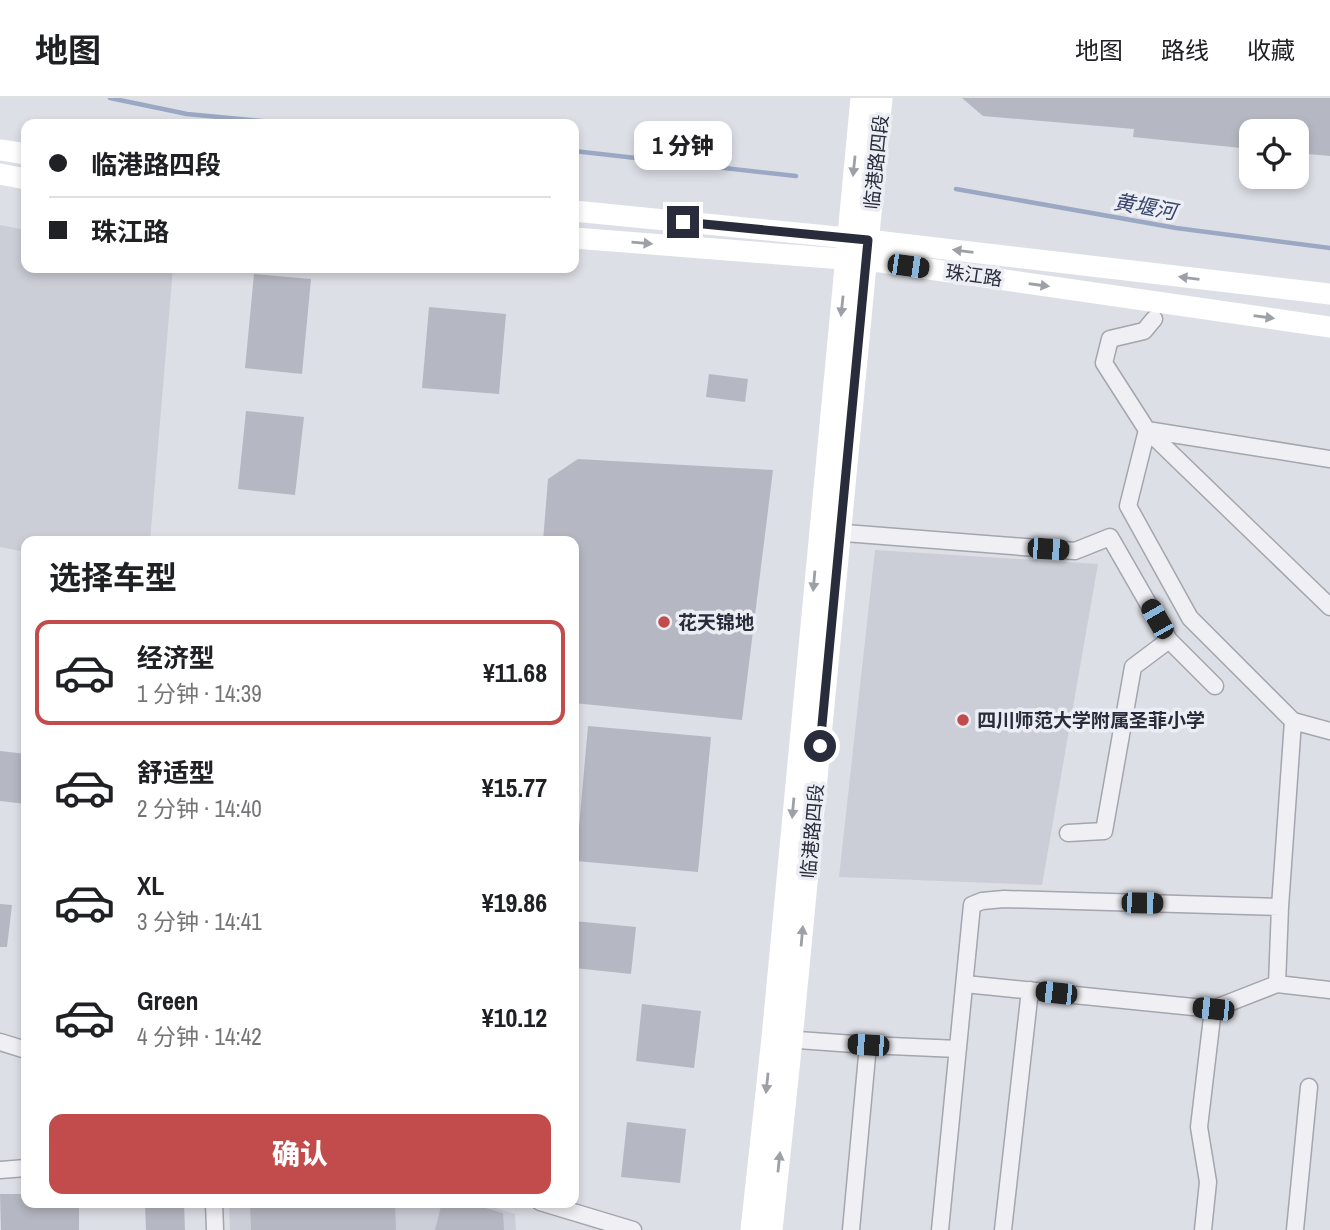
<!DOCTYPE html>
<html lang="zh">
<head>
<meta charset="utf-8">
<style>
	body { margin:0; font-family:"Archivo Narrow","Noto Sans SC",sans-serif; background:#f2f2f2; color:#202124; height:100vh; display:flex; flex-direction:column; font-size:26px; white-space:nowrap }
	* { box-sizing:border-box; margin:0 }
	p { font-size:23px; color:#757577 }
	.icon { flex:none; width:38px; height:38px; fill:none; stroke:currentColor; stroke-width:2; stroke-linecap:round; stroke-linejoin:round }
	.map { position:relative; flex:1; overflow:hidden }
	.drawer { position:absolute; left:21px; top:438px; width:558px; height:672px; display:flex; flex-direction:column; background:#fff; border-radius:14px; box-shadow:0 4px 10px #0003 }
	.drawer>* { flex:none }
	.top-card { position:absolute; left:21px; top:21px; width:558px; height:154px; border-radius:14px; box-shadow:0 4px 10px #0003; display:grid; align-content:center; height:154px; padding:0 28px; background:#fff }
	.buttons { position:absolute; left:1239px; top:21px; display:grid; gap:14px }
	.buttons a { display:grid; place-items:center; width:70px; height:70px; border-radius:14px; background:#fff; box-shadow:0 4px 10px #0003; font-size:35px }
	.end { position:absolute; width:32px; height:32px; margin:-16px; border:9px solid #282c3b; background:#fff; box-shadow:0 0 0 4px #fff }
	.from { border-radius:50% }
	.bubble { position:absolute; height:49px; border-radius:14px; background:#fff; box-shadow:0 4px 10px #0003; font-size:23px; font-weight:800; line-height:49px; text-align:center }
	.car { position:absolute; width:21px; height:42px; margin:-21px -10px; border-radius:9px; box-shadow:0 0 5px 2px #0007; background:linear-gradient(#222 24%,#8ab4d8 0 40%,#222 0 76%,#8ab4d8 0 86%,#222 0) }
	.top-card b { display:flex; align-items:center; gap:24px; height:66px; font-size:26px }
	.top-card b+b { border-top:2px solid #e0e0e0 }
	.top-card i { width:18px; height:18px; background:#202124 }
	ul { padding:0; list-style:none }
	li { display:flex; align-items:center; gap:21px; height:105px; margin:0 14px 10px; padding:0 14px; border:4px solid transparent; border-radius:14px }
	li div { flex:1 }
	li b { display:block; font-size:26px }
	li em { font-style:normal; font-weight:800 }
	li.active { border-color:#c24c4b }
	li>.icon { width:63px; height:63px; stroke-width:1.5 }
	h2 { padding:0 28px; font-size:32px; line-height:84px }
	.cta { display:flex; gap:14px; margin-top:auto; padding:14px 28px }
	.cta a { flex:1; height:80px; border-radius:14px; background:#c24c4b; color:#fff; font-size:28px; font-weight:800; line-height:80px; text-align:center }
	header { display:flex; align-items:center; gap:42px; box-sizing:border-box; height:98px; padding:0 35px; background:#fff; border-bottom:2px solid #e0e0e0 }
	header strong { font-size:33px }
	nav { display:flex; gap:38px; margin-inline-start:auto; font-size:24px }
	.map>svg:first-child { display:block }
	.built { fill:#ccced7 }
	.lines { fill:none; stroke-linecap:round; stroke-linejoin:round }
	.stream { stroke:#9ba8c3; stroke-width:4.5 }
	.building { fill:#b5b8c2 }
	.street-casing { stroke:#a3a6af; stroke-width:19 }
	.street { stroke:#f0f0f4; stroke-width:16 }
	.secondary { stroke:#fff; stroke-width:21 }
	.oneway { fill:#9ea0a7 }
	.route { stroke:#282c3b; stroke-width:9 }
	.poi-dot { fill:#c24c4b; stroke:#eceef4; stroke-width:2.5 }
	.labels { text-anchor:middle; stroke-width:7; stroke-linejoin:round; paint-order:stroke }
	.street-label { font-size:19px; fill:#282c3b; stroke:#eceef4 }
	.poi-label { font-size:19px; font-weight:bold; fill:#282c3b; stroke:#eceef4; text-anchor:start }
	.water-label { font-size:21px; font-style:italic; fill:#36456b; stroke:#eceef4 }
</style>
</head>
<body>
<header>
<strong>地图</strong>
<nav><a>地图</a><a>路线</a><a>收藏</a></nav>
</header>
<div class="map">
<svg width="1330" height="1132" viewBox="0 0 1330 1132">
	<rect width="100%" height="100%" fill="#dddfe6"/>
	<!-- built -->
	<path class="built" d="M 0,127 L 26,132 L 26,170 L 173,170 L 150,443 L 26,443 L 26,454 L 0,449 Z
		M 875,452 L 1098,466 L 1042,787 L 839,779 Z
		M 229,1104 L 477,1104 L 515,1116 L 516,1132 L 230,1132 Z"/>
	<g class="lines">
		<!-- stream -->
		<path class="stream" d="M 110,0 L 187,16 L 293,26
			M 574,53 L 796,78
			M 956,91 L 1176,130 L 1330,150"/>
	</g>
	<!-- building -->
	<path class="building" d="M 962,0 L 1330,0 L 1330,58 L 1297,55 L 1297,33 L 1251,33 L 1251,51 L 1133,39 L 1134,31 L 983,18 Z
		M 254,176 L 311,181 L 302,276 L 245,270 Z
		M 429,209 L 506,216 L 499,296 L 422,290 Z
		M 709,276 L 748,281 L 745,304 L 706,299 Z
		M 246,313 L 304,319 L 295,397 L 238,391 Z
		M 578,361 L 773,372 L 742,622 L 574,605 L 574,443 L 543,443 L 548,381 Z
		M 588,628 L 711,639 L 698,774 L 576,763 Z
		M 0,653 L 26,656 L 26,706 L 0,703 Z
		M 0,806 L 12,807 L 7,849 L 0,849 Z
		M 574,823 L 636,829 L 631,876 L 574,870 Z
		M 642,906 L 701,913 L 694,970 L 636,963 Z
		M 627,1024 L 686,1031 L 680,1085 L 621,1079 Z
		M 0,1096 L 26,1096 L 26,1104 L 79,1104 L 79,1132 L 1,1132 Z
		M 250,1104 L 395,1104 L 396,1132 L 251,1132 Z
		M 442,1104 L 465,1104 L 503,1115 L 504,1132 L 435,1132 Z
		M 184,1105 L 185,1132 L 146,1132 L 145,1107 Z"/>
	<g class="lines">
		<!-- street casing -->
		<g class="street-casing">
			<path id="street" d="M 1147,332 L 1330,509
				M 1147,332 L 1330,361
				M 832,434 L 1075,453 L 1110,439 L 1169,542 L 1215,588
				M 1293,623 L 1330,633
				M 1068,735 L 1104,733 L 1133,569 L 1169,542
				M 965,886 L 1213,911
				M 1277,886 L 1280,809
				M 784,941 L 868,947 L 851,1132
				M 0,944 L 26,952
				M 868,947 L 958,951
				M 0,1072 L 26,1070
				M 214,1104 L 215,1132
				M 540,1104 L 633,1132
				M 940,1132 L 972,807 L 982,803 L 1004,801 L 1280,809 L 1293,623 L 1190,520 L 1128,408 L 1147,332 L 1104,265 L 1110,241 L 1144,233 L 1154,221
				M 1003,1132 L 1030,892
				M 1203,1132 L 1208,1084 L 1199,1029 L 1213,911 L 1277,886 L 1330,892
				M 1295,1132 L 1309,989"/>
		</g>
		<!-- street -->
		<use href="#street" class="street"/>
		<!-- secondary -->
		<path class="secondary" d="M 0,52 L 26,56
			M 0,76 L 26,81
			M 574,113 L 868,142 L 1330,196
			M 574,140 L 881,164 L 1330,229
			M 751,1132 L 772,940 L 861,0
			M 772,1132 L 792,942 L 882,0"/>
	</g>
	<!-- one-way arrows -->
	<defs><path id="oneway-solid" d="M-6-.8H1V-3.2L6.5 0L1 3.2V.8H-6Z" transform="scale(1.75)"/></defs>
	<g class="oneway">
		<use href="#oneway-solid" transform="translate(854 68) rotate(96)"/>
		<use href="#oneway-solid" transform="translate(642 145) rotate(5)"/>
		<use href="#oneway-solid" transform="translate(963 153) rotate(-173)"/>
		<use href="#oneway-solid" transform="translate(1189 180) rotate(-173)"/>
		<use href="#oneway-solid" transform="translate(1039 187) rotate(8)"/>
		<use href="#oneway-solid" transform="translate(842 208) rotate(96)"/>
		<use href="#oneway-solid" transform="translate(1264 219) rotate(8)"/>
		<use href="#oneway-solid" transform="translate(814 483) rotate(95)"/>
		<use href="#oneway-solid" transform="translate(793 710) rotate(95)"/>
		<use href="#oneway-solid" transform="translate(802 838) rotate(-85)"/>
		<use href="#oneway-solid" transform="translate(767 985) rotate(96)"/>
		<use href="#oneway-solid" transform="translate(779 1064) rotate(-84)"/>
	</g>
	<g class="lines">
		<!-- route -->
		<path class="route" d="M 683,124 L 868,142 L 820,648"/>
	</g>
	<!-- markers -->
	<g class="poi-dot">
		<circle cx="664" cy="524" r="7"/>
		<circle cx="963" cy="622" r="7"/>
	</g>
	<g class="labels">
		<!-- street labels -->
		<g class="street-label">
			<text transform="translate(876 64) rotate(-84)" y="7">临港路四段</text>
			<text transform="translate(974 177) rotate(8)" y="7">珠江路</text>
			<text transform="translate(812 733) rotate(-85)" y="7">临港路四段</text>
		</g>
		<!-- poi labels -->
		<g class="poi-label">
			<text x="678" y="531">花天锦地</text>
			<text x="977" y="629">四川师范大学附属圣菲小学</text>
		</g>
		<!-- water labels -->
		<g class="water-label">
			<text transform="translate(1145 109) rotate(10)" y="7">黄堰河</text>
		</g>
	</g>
</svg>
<div class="buttons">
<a><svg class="icon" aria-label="locate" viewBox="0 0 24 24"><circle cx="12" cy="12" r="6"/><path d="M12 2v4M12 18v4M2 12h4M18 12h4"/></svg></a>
</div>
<i class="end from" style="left:820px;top:648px"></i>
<i class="end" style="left:683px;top:124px"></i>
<div class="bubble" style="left:634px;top:23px;width:98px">1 分钟</div>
<i class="car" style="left:908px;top:168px;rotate:98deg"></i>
<i class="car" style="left:1048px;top:451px;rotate:94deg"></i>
<i class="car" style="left:1157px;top:521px;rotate:330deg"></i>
<i class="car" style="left:1142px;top:805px;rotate:91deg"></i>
<i class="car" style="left:1056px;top:895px;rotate:276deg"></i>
<i class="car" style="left:1213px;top:911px;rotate:276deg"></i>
<i class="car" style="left:868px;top:947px;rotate:274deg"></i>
<div class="top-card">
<b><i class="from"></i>临港路四段</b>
<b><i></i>珠江路</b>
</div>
<section class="drawer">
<h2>选择车型</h2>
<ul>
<li class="active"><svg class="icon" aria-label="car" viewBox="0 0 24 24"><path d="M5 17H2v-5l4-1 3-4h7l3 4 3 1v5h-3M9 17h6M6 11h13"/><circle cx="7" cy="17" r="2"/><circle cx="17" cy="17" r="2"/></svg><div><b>经济型</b><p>1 分钟 · 14:39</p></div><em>¥11.68</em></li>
<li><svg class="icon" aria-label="car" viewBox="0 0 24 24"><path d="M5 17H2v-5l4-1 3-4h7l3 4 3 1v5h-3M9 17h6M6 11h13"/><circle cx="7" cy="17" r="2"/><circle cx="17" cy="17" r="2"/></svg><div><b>舒适型</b><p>2 分钟 · 14:40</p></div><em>¥15.77</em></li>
<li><svg class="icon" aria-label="car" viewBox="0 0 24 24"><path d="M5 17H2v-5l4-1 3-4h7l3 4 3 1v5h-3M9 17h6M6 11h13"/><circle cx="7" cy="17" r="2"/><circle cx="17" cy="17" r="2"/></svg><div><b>XL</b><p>3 分钟 · 14:41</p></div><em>¥19.86</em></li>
<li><svg class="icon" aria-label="car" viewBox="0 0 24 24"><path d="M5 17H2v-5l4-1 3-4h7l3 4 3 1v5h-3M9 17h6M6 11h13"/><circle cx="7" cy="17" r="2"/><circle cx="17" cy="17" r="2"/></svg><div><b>Green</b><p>4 分钟 · 14:42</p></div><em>¥10.12</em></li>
</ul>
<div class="cta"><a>确认</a></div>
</section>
</div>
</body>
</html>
